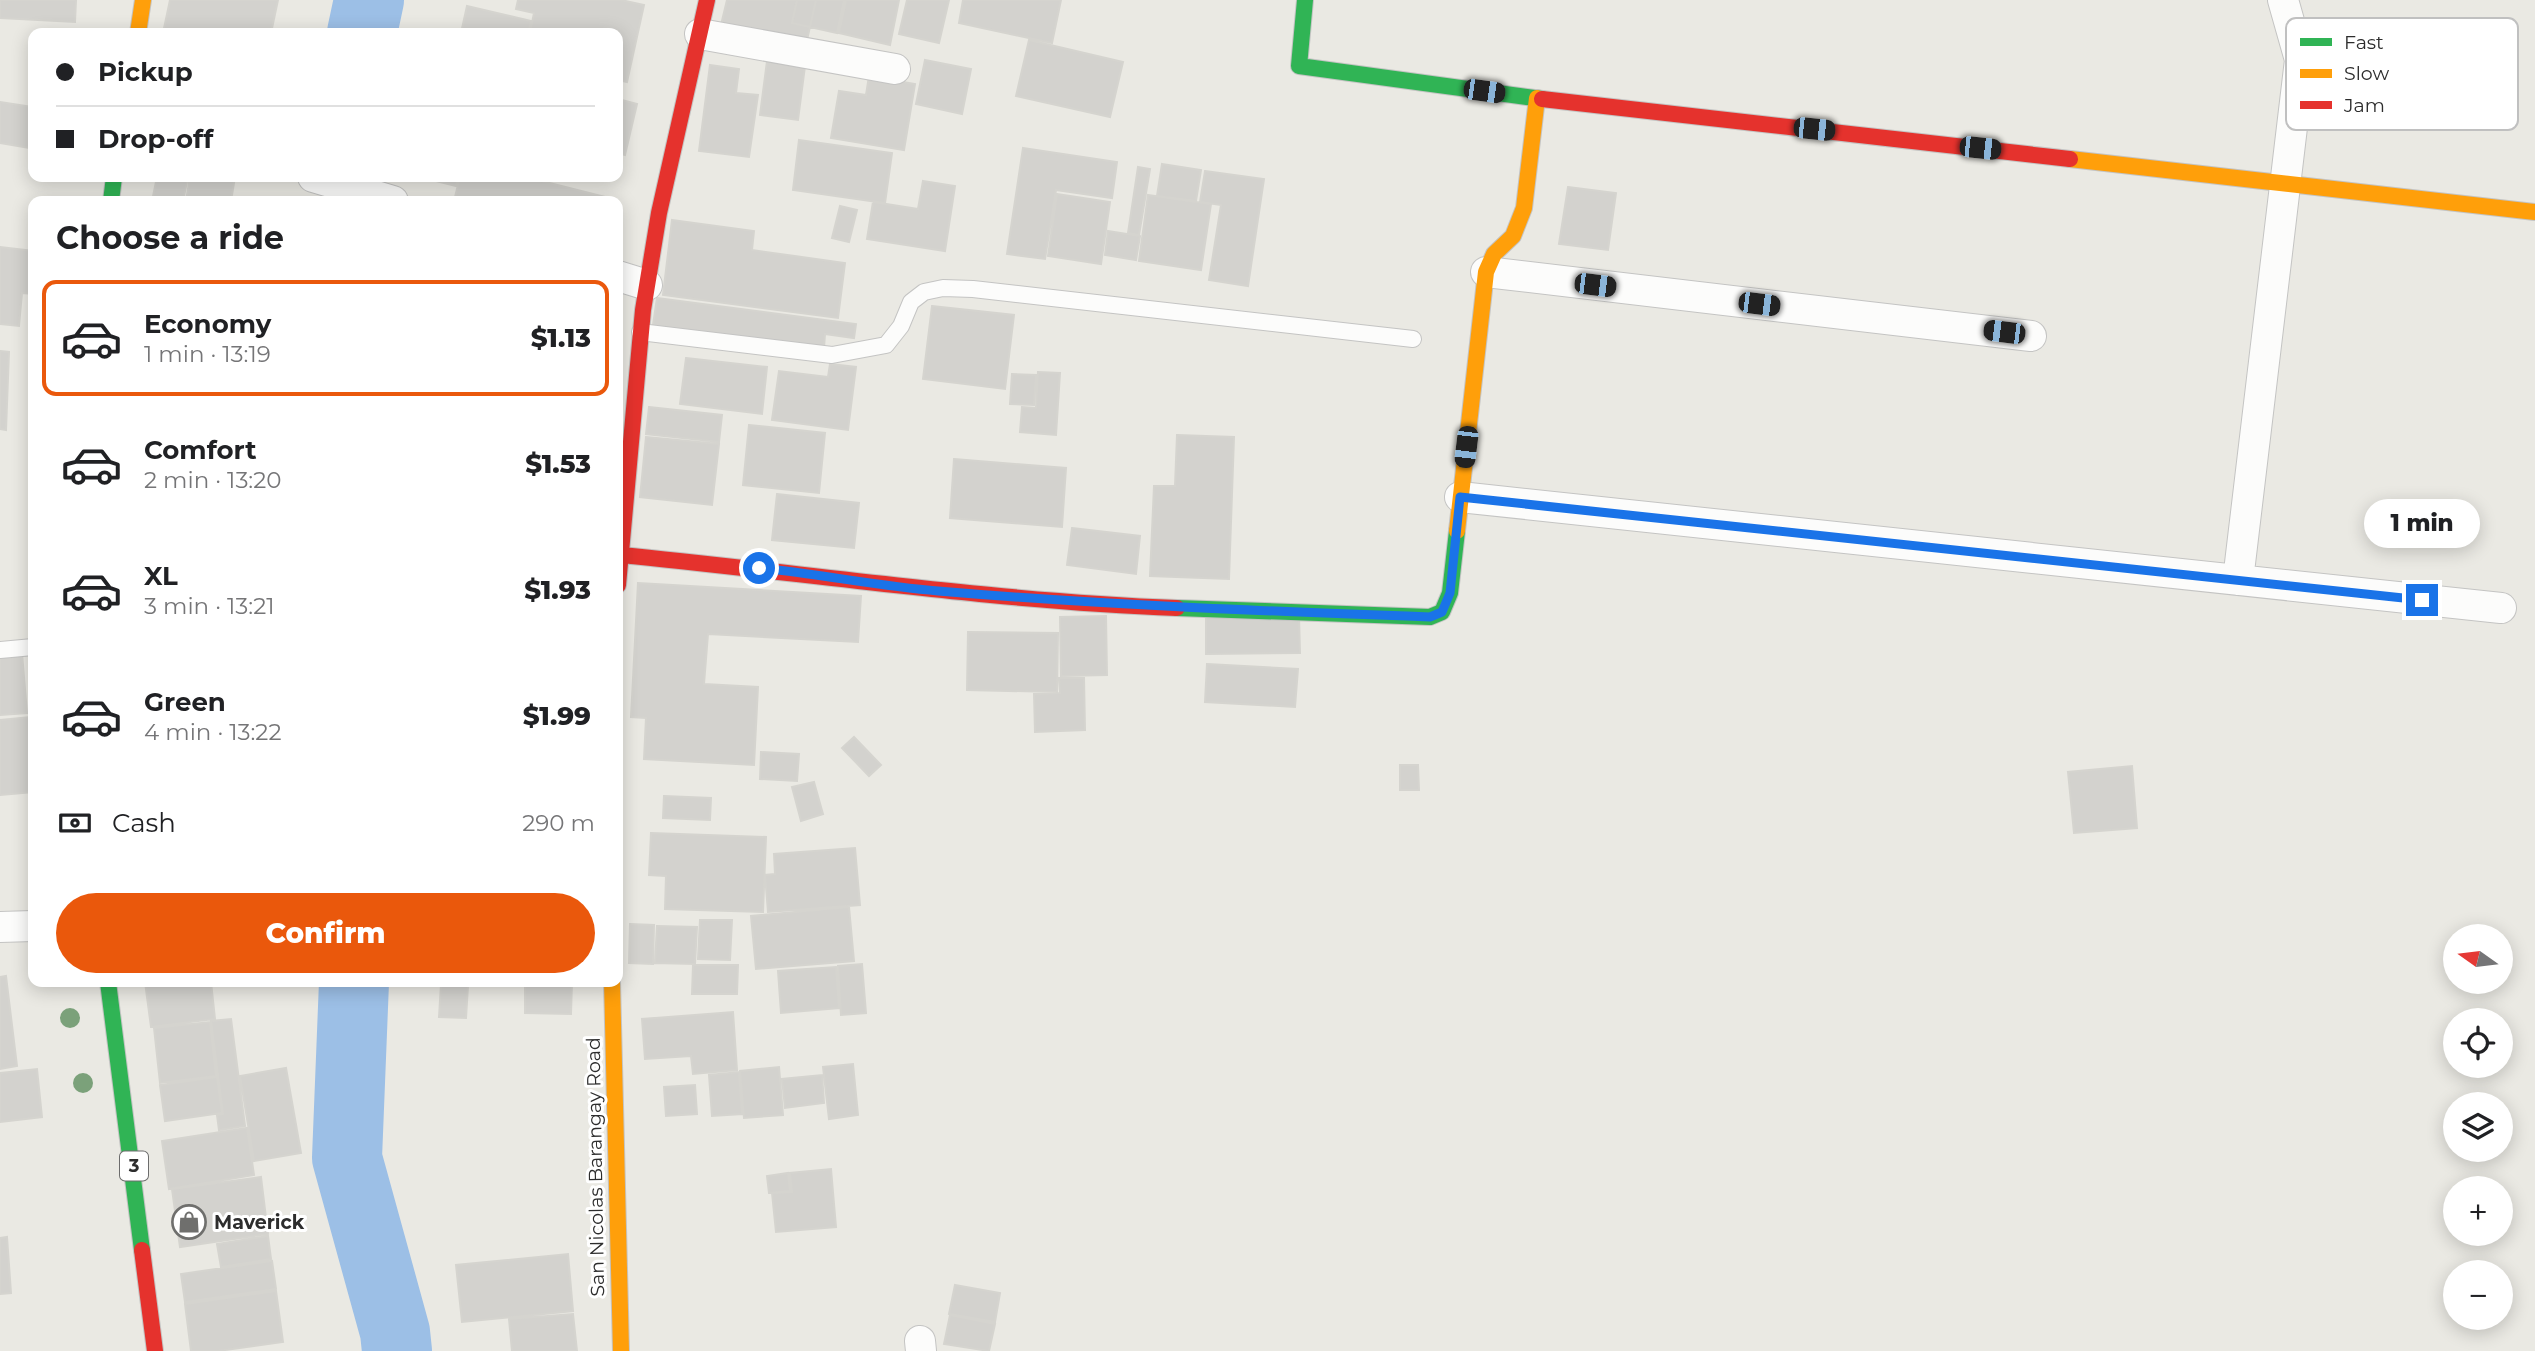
<!DOCTYPE html>
<html lang="en">
<head>
<meta charset="utf-8">
<style>
	body { margin:0; font-family:Montserrat,sans-serif; background:#f6f6f6; color:#202124; height:100vh; display:flex; flex-direction:column; font-size:26px; white-space:nowrap }
	* { box-sizing:border-box; margin:0 }
	p { font-size:23px; color:#757577 }
	.icon { flex:none; width:38px; height:38px; fill:none; stroke:currentColor; stroke-width:2; stroke-linecap:round; stroke-linejoin:round }
	.map { position:relative; flex:1; overflow:hidden }
	.details { position:absolute; left:28px; top:196px; width:595px; height:791px; display:flex; flex-direction:column; background:#fff; border-radius:14px; box-shadow:0 4px 18px #0003 }
	.details>* { flex:none }
	.top-card { position:absolute; left:28px; top:28px; width:595px; height:154px; border-radius:14px; box-shadow:0 4px 18px #0003; display:grid; align-content:center; height:154px; padding:0 28px; background:#fff }
	.needle { width:46px; rotate:284deg }
	.buttons { position:absolute; left:2443px; top:924px; display:grid; gap:14px }
	.buttons a { display:grid; place-items:center; width:70px; height:70px; border-radius:50%; background:#fff; box-shadow:0 4px 18px #0003; font-size:35px }
	.end { position:absolute; width:32px; height:32px; margin:-16px; border:9px solid #1a73e8; background:#fff; box-shadow:0 0 0 4px #fff }
	.from { border-radius:50% }
	.bubble { position:absolute; height:49px; border-radius:24px; background:#fff; box-shadow:0 4px 18px #0003; font-size:23px; font-weight:800; line-height:49px; text-align:center }
	.car { position:absolute; width:21px; height:42px; margin:-21px -10px; border-radius:9px; box-shadow:0 0 5px 2px #0007; background:linear-gradient(#222 24%,#8ab4d8 0 40%,#222 0 76%,#8ab4d8 0 86%,#222 0) }
	.top-card b { display:flex; align-items:center; gap:24px; height:66px; font-size:26px }
	.top-card b+b { border-top:2px solid #e0e0e0 }
	.top-card i { width:18px; height:18px; background:#202124 }
	ul { padding:0; list-style:none }
	li { display:flex; align-items:center; gap:21px; height:116px; margin:0 14px 10px; padding:0 14px; border:4px solid transparent; border-radius:14px }
	li div { flex:1 }
	li b { display:block; font-size:26px }
	li em { font-style:normal; font-weight:800 }
	li.on { border-color:#ea580c }
	li>.icon { width:63px; height:63px; stroke-width:1.5 }
	h2 { padding:0 28px; font-size:32px; line-height:84px }
	.pay { display:flex; align-items:center; gap:18px; height:77px; padding:0 28px; font-size:26px }
	.pay p { margin-inline-start:auto }
	.action { display:flex; gap:14px; margin-top:auto; padding:14px 28px }
	.action a { flex:1; height:80px; border-radius:42px; background:#ea580c; color:#fff; font-size:28px; font-weight:800; line-height:80px; text-align:center }
	.map>svg:first-child { display:block }
	.lines { fill:none; stroke-linecap:round; stroke-linejoin:round }
	.river { stroke:#9cbfe6; stroke-width:70 }
	.building { fill:#d3d2ce; stroke:#d5d4cf; stroke-width:2 }
	.lane-casing { stroke:#c4c4c3; stroke-width:18 }
	.street-casing { stroke:#c4c4c3; stroke-width:32 }
	.fast-casing { stroke:#c4c4c3; stroke-width:18 }
	.slow-casing { stroke:#c4c4c3; stroke-width:18 }
	.jam-casing { stroke:#c4c4c3; stroke-width:18 }
	.lane { stroke:#fcfcfb; stroke-width:16 }
	.street { stroke:#fcfcfb; stroke-width:30 }
	.fast { stroke:#30b455; stroke-width:16 }
	.slow { stroke:#ff9f0a; stroke-width:16 }
	.jam { stroke:#e5322d; stroke-width:16 }
	.tree { fill:#7ba17a }
	.route { stroke:#1a73e8; stroke-width:9 }
	.labels { text-anchor:middle; stroke-width:6; stroke-linejoin:round; paint-order:stroke }
	.shield { fill:#fff; stroke:#6c6c6c; stroke-width:2 }
	.shield-label { font-size:18px; font-weight:bold; fill:#2d2d2d }
	.street-label { font-size:19px; fill:#2d2d2d; stroke:#fff }
	.poi-label { font-size:19px; font-weight:bold; fill:#2d2d2d; stroke:#fff; text-anchor:start }
	.key { fill:#fff; stroke:#c0c0c0; stroke-width:2 }
	.key-label { font-size:19px; fill:#2d2d2d }
</style>
</head>
<body>
<div class="map">
<svg width="2535" height="1351" viewBox="0 0 2535 1351">
	<rect width="100%" height="100%" fill="#eae9e3"/>
	<g class="lines">
		<!-- river -->
		<path class="river" d="M 362,33 L 369,0
			M 354,982 L 347,1158 L 395,1332 L 397,1351"/>
	</g>
	<!-- building -->
	<path class="building" d="M 0,0 L 76,0 L 75,22 L 0,18 Z
		M 170,0 L 278,0 L 271,33 L 163,33 Z
		M 518,0 L 621,0 L 644,5 L 627,82 L 618,80 L 618,33 L 530,33 L 534,13 L 516,9 Z
		M 727,0 L 816,0 L 805,49 L 720,29 Z
		M 797,0 L 844,0 L 837,33 L 792,23 Z
		M 846,0 L 899,0 L 890,45 L 839,33 Z
		M 907,0 L 949,0 L 939,43 L 899,34 Z
		M 963,0 L 1061,0 L 1052,43 L 959,23 Z
		M 467,6 L 531,21 L 528,33 L 461,33 Z
		M 1029,40 L 1123,62 L 1110,117 L 1016,96 Z
		M 925,60 L 971,69 L 962,114 L 916,104 Z
		M 767,61 L 805,66 L 798,120 L 760,115 Z
		M 710,65 L 739,69 L 736,93 L 758,95 L 749,157 L 699,151 Z
		M 869,76 L 915,84 L 904,150 L 831,138 L 839,91 L 866,95 Z
		M 618,99 L 637,104 L 625,155 L 618,153 Z
		M 0,102 L 33,107 L 30,148 L 0,143 Z
		M 799,140 L 892,153 L 885,203 L 793,190 Z
		M 1023,148 L 1117,162 L 1112,198 L 1056,190 L 1045,259 L 1007,254 Z
		M 1162,164 L 1201,170 L 1196,201 L 1157,196 Z
		M 1138,167 L 1150,169 L 1139,235 L 1128,233 Z
		M 1205,171 L 1264,179 L 1248,286 L 1209,280 L 1221,205 L 1200,202 Z
		M 157,177 L 188,177 L 183,201 L 152,201 Z
		M 190,177 L 235,177 L 231,201 L 186,201 Z
		M 420,177 L 458,177 L 456,186 Z
		M 460,177 L 526,177 L 617,200 L 454,201 Z
		M 923,181 L 955,186 L 945,251 L 867,239 L 873,202 L 918,209 Z
		M 1568,187 L 1616,193 L 1608,250 L 1559,244 Z
		M 1057,194 L 1110,202 L 1101,264 L 1048,256 Z
		M 1148,195 L 1211,204 L 1201,270 L 1139,261 Z
		M 840,206 L 857,210 L 849,242 L 832,238 Z
		M 672,220 L 754,231 L 752,250 L 845,263 L 838,318 L 663,295 Z
		M 1108,231 L 1140,236 L 1136,260 L 1105,255 Z
		M 0,247 L 33,251 L 33,294 L 22,293 L 19,326 L 0,324 Z
		M 657,298 L 856,324 L 854,338 L 825,334 L 824,348 L 653,325 Z
		M 932,306 L 1014,315 L 1005,389 L 923,379 Z
		M 0,351 L 9,352 L 6,430 L 0,429 Z
		M 686,358 L 767,367 L 762,414 L 680,404 Z
		M 830,364 L 856,367 L 848,430 L 772,420 L 779,371 L 828,377 Z
		M 1038,372 L 1060,373 L 1056,435 L 1020,432 L 1022,407 L 1036,408 Z
		M 1012,374 L 1036,375 L 1034,405 L 1010,404 Z
		M 649,407 L 722,415 L 719,442 L 646,434 Z
		M 749,425 L 825,433 L 819,493 L 743,485 Z
		M 1177,435 L 1234,437 L 1229,579 L 1150,576 L 1154,486 L 1175,486 Z
		M 646,437 L 719,444 L 712,505 L 640,497 Z
		M 954,459 L 1066,468 L 1062,527 L 950,518 Z
		M 777,494 L 859,503 L 854,548 L 772,540 Z
		M 1072,528 L 1140,536 L 1136,574 L 1067,565 Z
		M 638,583 L 861,596 L 858,642 L 708,634 L 704,684 L 758,687 L 754,765 L 644,759 L 646,718 L 631,717 Z
		M 1106,616 L 1107,675 L 1061,676 L 1060,617 Z
		M 1299,616 L 1300,653 L 1206,654 L 1206,617 Z
		M 968,632 L 1058,633 L 1057,692 L 967,690 Z
		M 22,653 L 27,713 L 0,715 L 0,655 Z
		M 1207,664 L 1298,669 L 1295,707 L 1205,702 Z
		M 1059,678 L 1084,678 L 1085,730 L 1035,732 L 1034,694 L 1060,693 Z
		M 30,717 L 33,792 L 0,795 L 0,720 Z
		M 854,737 L 881,765 L 869,776 L 842,748 Z
		M 761,752 L 799,754 L 797,781 L 760,779 Z
		M 1400,765 L 1418,765 L 1419,790 L 1400,790 Z
		M 2132,766 L 2137,828 L 2074,833 L 2068,772 Z
		M 814,782 L 823,814 L 801,821 L 792,787 Z
		M 664,796 L 711,798 L 710,820 L 663,818 Z
		M 651,833 L 766,837 L 763,912 L 665,909 L 666,876 L 649,875 Z
		M 855,848 L 860,905 L 768,912 L 765,875 L 775,874 L 774,854 Z
		M 849,907 L 854,961 L 756,969 L 751,916 Z
		M 700,920 L 732,920 L 730,960 L 698,959 Z
		M 630,924 L 654,925 L 653,964 L 629,963 Z
		M 657,926 L 697,927 L 695,964 L 655,963 Z
		M 862,964 L 866,1013 L 841,1015 L 838,966 Z
		M 693,965 L 738,965 L 737,994 L 692,994 Z
		M 836,967 L 839,1008 L 781,1013 L 778,971 Z
		M 6,976 L 17,1066 L 0,1069 L 0,977 Z
		M 145,982 L 211,982 L 215,1019 L 151,1027 Z
		M 525,982 L 572,982 L 571,1014 L 525,1013 Z
		M 441,984 L 468,986 L 466,1018 L 439,1017 Z
		M 733,1012 L 737,1070 L 693,1074 L 691,1056 L 645,1059 L 642,1019 Z
		M 231,1019 L 245,1126 L 219,1130 L 217,1115 L 223,1114 L 211,1021 Z
		M 210,1022 L 216,1076 L 160,1083 L 154,1028 Z
		M 853,1064 L 858,1115 L 829,1119 L 823,1067 Z
		M 779,1067 L 783,1115 L 744,1118 L 740,1071 Z
		M 286,1068 L 301,1153 L 254,1161 L 240,1076 Z
		M 37,1069 L 42,1117 L 0,1122 L 0,1073 Z
		M 739,1072 L 742,1114 L 712,1116 L 709,1075 Z
		M 822,1075 L 824,1103 L 785,1108 L 782,1079 Z
		M 217,1077 L 222,1113 L 165,1121 L 160,1085 Z
		M 695,1085 L 697,1114 L 666,1116 L 664,1087 Z
		M 247,1128 L 254,1175 L 169,1189 L 162,1141 Z
		M 831,1169 L 836,1227 L 776,1232 L 772,1193 L 792,1192 L 790,1173 Z
		M 788,1173 L 790,1191 L 769,1193 L 767,1176 Z
		M 261,1177 L 268,1234 L 180,1247 L 172,1189 Z
		M 268,1236 L 271,1259 L 221,1267 L 217,1244 Z
		M 7,1237 L 11,1293 L 0,1294 L 0,1238 Z
		M 568,1254 L 573,1311 L 462,1322 L 456,1265 Z
		M 272,1261 L 276,1289 L 185,1302 L 181,1274 Z
		M 955,1285 L 1000,1293 L 995,1322 L 949,1314 Z
		M 276,1291 L 283,1342 L 218,1351 L 191,1351 L 185,1304 Z
		M 573,1314 L 577,1351 L 512,1351 L 509,1319 Z
		M 950,1315 L 995,1324 L 989,1351 L 944,1344 Z"/>
	<g class="lines">
		<!-- lane casing -->
		<g class="lane-casing">
			<path id="lane" d="M 640,332 L 832,355 L 886,345 L 901,326 L 911,302 L 924,292 L 943,288 L 973,289 L 1413,339
				M 0,650 L 33,647"/>
		</g>
		<!-- street casing -->
		<g class="street-casing">
			<path id="street" d="M 700,34 L 895,69
				M 313,177 L 393,201
				M 1486,272 L 2031,336
				M 618,276 L 647,285
				M 1460,497 L 2501,608
				M 2238,580 L 2300,60 L 2283,0
				M 0,927 L 33,926
				M 920,1341 L 921,1351"/>
		</g>
		<!-- fast casing -->
		<g class="fast-casing">
			<path id="fast" d="M 1305,0 L 1299,66 L 1542,99
				M 111,201 L 114,177
				M 1177,608 L 1430,617 L 1442,612 L 1450,593 L 1457,531
				M 108,982 L 142,1250"/>
		</g>
		<!-- slow casing -->
		<g class="slow-casing">
			<path id="slow" d="M 138,33 L 143,0
				M 2070,159 L 2535,212
				M 1457,531 L 1486,272 L 1494,254 L 1513,236 L 1524,208 L 1537,98
				M 612,982 L 621,1351"/>
		</g>
		<!-- jam casing -->
		<g class="jam-casing">
			<path id="jam" d="M 1542,99 L 2070,159
				M 621,555 C 806,573 991,601 1177,608
				M 618,585 L 643,310 L 659,213 L 707,0
				M 142,1250 L 155,1351"/>
		</g>
		<!-- lane -->
		<use href="#lane" class="lane"/>
		<!-- street -->
		<use href="#street" class="street"/>
		<!-- fast -->
		<use href="#fast" class="fast"/>
		<!-- slow -->
		<use href="#slow" class="slow"/>
		<!-- jam -->
		<use href="#jam" class="jam"/>
	</g>
	<!-- trees -->
	<g class="tree">
		<circle cx="70" cy="1018" r="10"/>
		<circle cx="83" cy="1083" r="10"/>
	</g>
	<g class="lines">
		<!-- route -->
		<path class="route" d="M 759,568 C 819,574 878,586 938,591 C 1101,605 1265,611 1430,617 L 1442,612 L 1450,593 L 1460,497 L 2422,600"/>
	</g>
	<!-- icons -->
	<defs>
		<g id="shop-ring" transform="scale(1.75)"><circle r="9.5" fill="#fff" stroke="#6f6f6d" stroke-width="1.5"/><path d="M-5-2.5h2.3a2.7 3.5 0 0 1 5.4 0H5L5.5 6h-11ZM-1.5-2.5h3a1.5 2.3 0 0 0-3 0Z" fill="#6f6f6d"/></g>
	</defs>
	<g fill-rule="evenodd">
		<use href="#shop-ring" x="189" y="1222"/>
	</g>
	<g class="labels">
		<!-- shield labels -->
		<rect class="shield" x="120" y="1151.5" width="28" height="29" rx="5"/>
		<g class="shield-label">
			<text x="134" y="1172">3</text>
		</g>
		<!-- street labels -->
		<g class="street-label">
			<text transform="translate(595 1167) rotate(-91)" y="7">San Nicolas Barangay Road</text>
		</g>
		<!-- poi labels -->
		<g class="poi-label">
			<text x="214" y="1229">Maverick</text>
		</g>
	</g>
	<!-- legend -->
	<rect x="2286" y="18" width="232" height="112" rx="10" class="key"/>
	<rect x="2300" y="38" width="32" height="8" fill="#30b455"/>
	<rect x="2300" y="69" width="32" height="9" fill="#ff9f0a"/>
	<rect x="2300" y="101" width="32" height="8" fill="#e5322d"/>
	<g class="key-label">
		<text x="2344" y="49">Fast</text>
		<text x="2344" y="80">Slow</text>
		<text x="2344" y="112">Jam</text>
	</g>
</svg>
<div class="buttons">
<a><svg class="needle" viewBox="-14 -14 28 28"><path d="M0-13l5 13h-10z" fill="#e53935"/><path d="M0 13l5-13h-10z" fill="#757577"/></svg></a>
<a><svg class="icon" aria-label="locate" viewBox="0 0 24 24"><circle cx="12" cy="12" r="6"/><path d="M12 2v4M12 18v4M2 12h4M18 12h4"/></svg></a>
<a><svg class="icon" aria-label="layers" viewBox="0 0 24 24"><path d="M12 4l9 5-9 5-9-5zM3 14l9 5 9-5"/></svg></a>
<a>+</a>
<a>−</a>
</div>
<i class="end from" style="left:759px;top:568px"></i>
<i class="end" style="left:2422px;top:600px"></i>
<div class="bubble" style="left:2364px;top:499px;width:116px">1 min</div>
<i class="car" style="left:1484px;top:91px;rotate:98deg"></i>
<i class="car" style="left:1814px;top:129px;rotate:96deg"></i>
<i class="car" style="left:1980px;top:148px;rotate:96deg"></i>
<i class="car" style="left:1595px;top:285px;rotate:97deg"></i>
<i class="car" style="left:1759px;top:304px;rotate:97deg"></i>
<i class="car" style="left:2004px;top:332px;rotate:277deg"></i>
<i class="car" style="left:1466px;top:447px;rotate:187deg"></i>
<div class="top-card">
<b><i class="from"></i>Pickup</b>
<b><i></i>Drop-off</b>
</div>
<section class="details">
<h2>Choose a ride</h2>
<ul>
<li class="on"><svg class="icon" aria-label="car" viewBox="0 0 24 24"><path d="M5 17H2v-5l4-1 3-4h7l3 4 3 1v5h-3M9 17h6M6 11h13"/><circle cx="7" cy="17" r="2"/><circle cx="17" cy="17" r="2"/></svg><div><b>Economy</b><p>1 min · 13:19</p></div><em>$1.13</em></li>
<li><svg class="icon" aria-label="car" viewBox="0 0 24 24"><path d="M5 17H2v-5l4-1 3-4h7l3 4 3 1v5h-3M9 17h6M6 11h13"/><circle cx="7" cy="17" r="2"/><circle cx="17" cy="17" r="2"/></svg><div><b>Comfort</b><p>2 min · 13:20</p></div><em>$1.53</em></li>
<li><svg class="icon" aria-label="car" viewBox="0 0 24 24"><path d="M5 17H2v-5l4-1 3-4h7l3 4 3 1v5h-3M9 17h6M6 11h13"/><circle cx="7" cy="17" r="2"/><circle cx="17" cy="17" r="2"/></svg><div><b>XL</b><p>3 min · 13:21</p></div><em>$1.93</em></li>
<li><svg class="icon" aria-label="car" viewBox="0 0 24 24"><path d="M5 17H2v-5l4-1 3-4h7l3 4 3 1v5h-3M9 17h6M6 11h13"/><circle cx="7" cy="17" r="2"/><circle cx="17" cy="17" r="2"/></svg><div><b>Green</b><p>4 min · 13:22</p></div><em>$1.99</em></li>
</ul>
<div class="pay"><svg class="icon" aria-label="cash" viewBox="0 0 24 24"><path d="M3 7h18v10H3z"/><circle cx="12" cy="12" r="2"/></svg>Cash<p>290 m</p></div>
<div class="action"><a>Confirm</a></div>
</section>
</div>
</body>
</html>
